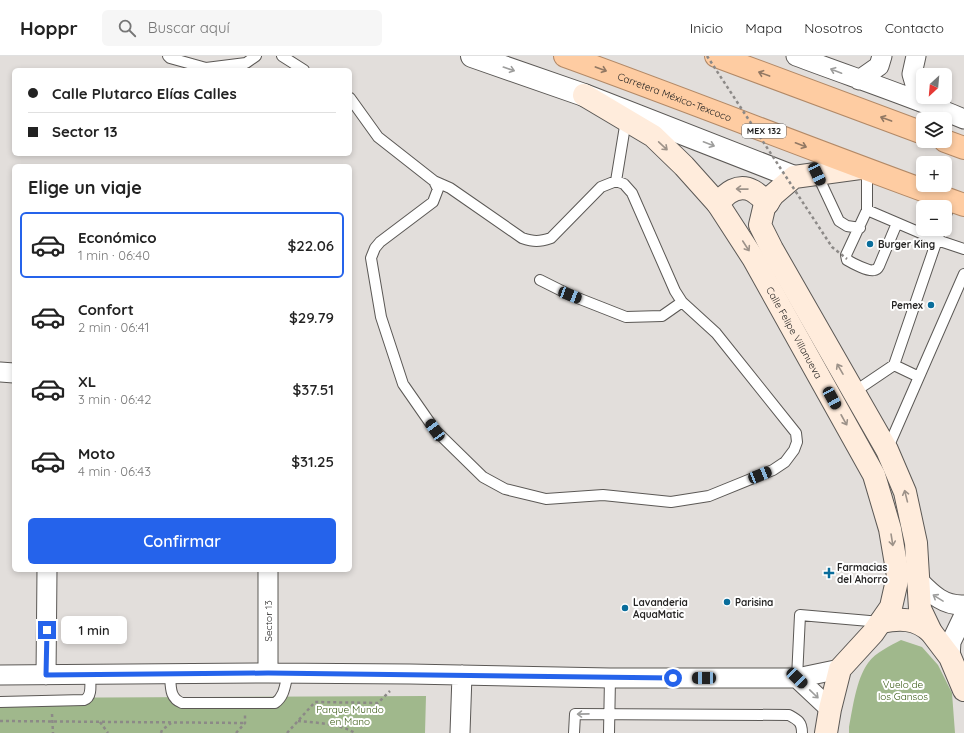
<!DOCTYPE html>
<html lang="es">
<head>
<meta charset="utf-8">
<style>
	body { margin:0; font-family:Quicksand,sans-serif; background:#f6f6f6; color:#222; height:100vh; display:flex; flex-direction:column; font-size:15px; white-space:nowrap }
	* { box-sizing:border-box; margin:0 }
	p { font-size:13px; color:#767676 }
	.icon { flex:none; width:22px; height:22px; fill:none; stroke:currentColor; stroke-width:2; stroke-linecap:round; stroke-linejoin:round }
	.map { position:relative; flex:1; overflow:hidden }
	.panel { position:absolute; left:12px; top:108px; width:340px; height:408px; display:flex; flex-direction:column; background:#fff; border-radius:6px; box-shadow:0 2px 6px #0003 }
	.panel>* { flex:none }
	.top-card { position:absolute; left:12px; top:12px; width:340px; height:88px; border-radius:6px; box-shadow:0 2px 6px #0003; display:grid; align-content:center; height:88px; padding:0 16px; background:#fff }
	.needle { width:26px; rotate:206deg }
	.controls { position:absolute; left:916px; top:12px; display:grid; gap:8px }
	.controls a { display:grid; place-items:center; width:36px; height:36px; border-radius:6px; background:#fff; box-shadow:0 2px 6px #0003; font-size:20px }
	.end { position:absolute; width:18px; height:18px; margin:-9px; border:5px solid #2563eb; background:#fff; box-shadow:0 0 0 2px #fff }
	.from { border-radius:50% }
	.bubble { position:absolute; height:28px; border-radius:6px; background:#fff; box-shadow:0 2px 6px #0003; font-size:13px; font-weight:600; line-height:28px; text-align:center }
	.car { position:absolute; width:12px; height:24px; margin:-12px -6px; border-radius:5px; box-shadow:0 0 3px 1px #0007; background:linear-gradient(#222 24%,#8ab4d8 0 40%,#222 0 76%,#8ab4d8 0 86%,#222 0) }
	.top-card b { display:flex; align-items:center; gap:14px; height:38px; font-size:15px }
	.top-card b+b { border-top:1px solid #e0e0e0 }
	.top-card i { width:10px; height:10px; background:#222 }
	ul { padding:0; list-style:none }
	li { display:flex; align-items:center; gap:12px; height:66px; margin:0 8px 6px; padding:0 8px; border:2px solid transparent; border-radius:6px }
	li div { flex:1 }
	li b { display:block; font-size:15px }
	li em { font-style:normal; font-weight:600 }
	li.active { border-color:#2563eb }
	li>.icon { width:36px; height:36px; stroke-width:1.5 }
	h2 { padding:0 16px; font-size:18px; line-height:48px }
	.cta { display:flex; gap:8px; margin-top:auto; padding:8px 16px }
	.cta a { flex:1; height:46px; border-radius:6px; background:#2563eb; color:#fff; font-size:16px; font-weight:600; line-height:46px; text-align:center }
	header { display:flex; align-items:center; gap:24px; box-sizing:border-box; height:56px; padding:0 20px; background:#fff; border-bottom:1px solid #e0e0e0 }
	header strong { font-size:19px }
	nav { display:flex; gap:22px; margin-inline-start:auto; font-size:14px }
	.search { width:280px; height:36px; background:#f6f6f6; display:flex; align-items:center; gap:10px; box-sizing:border-box; padding:0 14px; border-radius:6px; color:#767676; font-size:15px }
	.map>svg:first-child { display:block }
	.green { fill:#a0b88c }
	.lines { fill:none; stroke-linecap:round; stroke-linejoin:round }
	.service-casing { stroke:#5b5855; stroke-width:12 }
	.minor-casing { stroke:#5b5855; stroke-width:21 }
	.tertiary-casing { stroke:#5b5855; stroke-width:24 }
	.secondary-casing { stroke:#5b5855; stroke-width:24 }
	.trunk-casing { stroke:#b28967; stroke-width:24 }
	.path { stroke:#8c8987; stroke-width:2.5; stroke-dasharray:3 3; stroke-linecap:butt }
	.service { stroke:#fff; stroke-width:10 }
	.minor { stroke:#fff; stroke-width:19 }
	.tertiary { stroke:#fff; stroke-width:22 }
	.secondary { stroke:#ffecdc; stroke-width:22 }
	.trunk { stroke:#fecca2; stroke-width:22 }
	.path-bridge { stroke:#8c8987; stroke-width:2.5; stroke-dasharray:3 3; stroke-linecap:butt }
	.oneway { stroke:#9d9d9c }
	.oneway2 { stroke:#927863 }
	.oneway3 { stroke:#9d9289 }
	.route { stroke:#2563eb; stroke-width:5 }
	.poi-dot { fill:#096d9b; stroke:#fff; stroke-width:1.5 }
	.labels { text-anchor:middle; stroke-width:4; stroke-linejoin:round; paint-order:stroke }
	.shield { fill:#fff; stroke:#676666; stroke-width:1 }
	.shield-label { font-size:9px; font-weight:bold; fill:#262524 }
	.street-label { font-size:10px; fill:#262524; stroke:#fff }
	.poi-label { font-size:10px; font-weight:bold; fill:#262524; stroke:#fff; text-anchor:start }
	.park-label { font-size:10px; fill:#375911; stroke:#fff }
</style>
</head>
<body>
<header>
<strong>Hoppr</strong>
<div class="search"><svg class="icon" aria-label="search" viewBox="0 0 24 24"><circle cx="10" cy="10" r="6"/><path d="M15 15l6 6"/></svg>Buscar aquí</div>
<nav><a>Inicio</a><a>Mapa</a><a>Nosotros</a><a>Contacto</a></nav>
</header>
<div class="map">
<svg width="964" height="677" viewBox="0 0 964 677">
	<rect width="100%" height="100%" fill="#e2dedb"/>
	<!-- green -->
	<path class="green" d="M 901,584 L 922,591 L 938,609 L 952,637 L 955,677 L 849,677 L 849,671 C 853,651 856,624 868,607 C 876,596 890,590 901,584 Z
		M 426,640 L 425,677 L 0,677 L 0,642 Z"/>
	<g class="lines">
		<!-- service casing -->
		<g class="service-casing">
			<path id="service" d="M 168,0 L 170,2 L 206,12 L 246,7 L 256,0
				M 282,0 L 304,14
				M 350,42 L 378,81 L 434,125 L 450,132 L 522,182 C 534,186 539,186 551,182 L 601,131 L 616,125 L 624,128 L 632,137 L 675,235 L 682,246 L 716,277 L 796,377 L 797,386 L 794,394 L 785,406 L 773,414 L 709,440 L 671,446 L 603,439 L 546,443 L 505,433 L 483,421 L 435,374 L 403,328 L 381,261 L 371,202 L 375,192 L 380,186 L 433,146 L 438,133 L 434,125
				M 867,114 L 867,154 L 937,184 L 941,173
				M 817,118 L 839,165 L 847,170 L 860,172
				M 616,125 L 626,64
				M 867,154 L 846,199 L 847,204 C 852,207 869,216 874,214 C 876,214 878,212 879,210 L 897,167
				M 945,162 L 951,144
				M 540,224 L 570,239 L 626,261 L 662,260 L 682,246
				M 894,309 L 919,321
				M 854,336 L 894,309 L 937,184 L 964,193
				M 887,394 L 964,218
				M 170,618 C 171,630 169,642 182,647 L 275,647 C 285,640 285,628 288,617
				M 797,622 L 800,559 L 881,566
				M 0,646 L 84,644 C 93,641 90,627 90,619
				M 574,677 L 575,658 L 789,659 C 798,664 802,666 802,677
				M 609,677 L 610,622"/>
		</g>
		<!-- minor casing -->
		<g class="minor-casing">
			<path id="minor" d="M 796,0 C 852,21 909,40 964,63
				M 916,0 L 912,18 L 920,45
				M 859,24 L 879,10 L 882,0
				M 0,316 L 14,317
				M 918,524 C 932,538 943,550 964,549
				M 950,601 L 951,586 L 964,559
				M 268,617 L 268,514
				M 0,619 L 268,617 L 410,618 L 610,622 L 797,622 L 840,613
				M 46,619 L 47,514
				M 797,622 L 830,653
				M 460,677 L 462,619"/>
		</g>
		<!-- tertiary casing -->
		<g class="tertiary-casing">
			<path id="tertiary" d="M 472,0 L 584,39 L 794,121"/>
		</g>
		<!-- secondary casing -->
		<g class="secondary-casing">
			<g id="secondary">
				<path id="s1" d="M 584,39 L 653,80 L 684,110 L 718,148 L 753,202 L 874,419 L 890,473 L 898,520 L 891,551 L 873,577 L 840,613 L 830,653 L 826,677"/>
				<path d="M 860,112 L 794,121 L 773,139 L 764,152 L 760,169 L 772,193 L 887,394 L 905,436 L 916,487 L 920,553 L 931,576 L 950,601 L 964,634"/>
				<path d="M 718,148 C 726,137 738,127 753,135 C 758,138 763,143 768,147"/>
				<path d="M 881,566 C 900,562 916,562 931,576"/>
			</g>
		</g>
		<!-- trunk casing -->
		<g class="trunk-casing">
			<g id="trunk">
				<path id="s2" d="M 565,0 C 698,48 830,101 964,149"/>
				<path d="M 716,0 L 923,77"/>
				<path d="M 945,85 L 964,92"/>
			</g>
		</g>
		<!-- path -->
		<path class="path" d="M 52,658 L 53,677
			M 0,665 L 245,667
			M 298,665 C 317,667 338,667 355,677
			M 100,666 L 108,677
			M 161,677 L 162,674 L 171,667
			M 236,677 L 245,667 L 245,659
			M 287,677 L 315,646 L 378,647 L 390,635"/>
		<!-- service -->
		<use href="#service" class="service"/>
		<!-- minor -->
		<use href="#minor" class="minor"/>
		<!-- tertiary -->
		<use href="#tertiary" class="tertiary"/>
		<!-- secondary -->
		<use href="#secondary" class="secondary"/>
		<!-- trunk -->
		<use href="#trunk" class="trunk"/>
		<!-- path-bridge -->
		<path class="path-bridge" d="M 707,0 L 832,191 L 847,203"/>
	</g>
	<!-- one-way arrows -->
	<defs><path id="oneway-shaft" d="M-6 0H5M1.5-3L5.5 0L1.5 3" fill="none" stroke-width="1.6" stroke-linecap="round" stroke-linejoin="round"/></defs>
	<g class="oneway">
		<use href="#oneway-shaft" transform="translate(509 13) rotate(19)"/>
		<use href="#oneway-shaft" transform="translate(836 15) rotate(-159)"/>
		<use href="#oneway-shaft" transform="translate(709 88) rotate(21)"/>
		<use href="#oneway-shaft" transform="translate(938 542) rotate(-148)"/>
		<use href="#oneway-shaft" transform="translate(814 638) rotate(44)"/>
		<use href="#oneway-shaft" transform="translate(583 658) rotate(179)"/>
	</g>
	<g class="oneway2">
		<use href="#oneway-shaft" transform="translate(601 13) rotate(20)"/>
		<use href="#oneway-shaft" transform="translate(764 18) rotate(-160)"/>
		<use href="#oneway-shaft" transform="translate(886 63) rotate(-160)"/>
		<use href="#oneway-shaft" transform="translate(801 89) rotate(21)"/>
	</g>
	<g class="oneway3">
		<use href="#oneway-shaft" transform="translate(663 90) rotate(43)"/>
		<use href="#oneway-shaft" transform="translate(742 133) rotate(-179)"/>
		<use href="#oneway-shaft" transform="translate(746 190) rotate(57)"/>
		<use href="#oneway-shaft" transform="translate(840 313) rotate(-120)"/>
		<use href="#oneway-shaft" transform="translate(844 364) rotate(61)"/>
		<use href="#oneway-shaft" transform="translate(906 440) rotate(-104)"/>
		<use href="#oneway-shaft" transform="translate(892 484) rotate(81)"/>
	</g>
	<g class="lines">
		<!-- route -->
		<path class="route" d="M 47,574 L 46,619 L 268,617 L 673,622"/>
	</g>
	<!-- markers -->
	<g class="poi-dot">
		<circle cx="870" cy="188" r="4"/>
		<circle cx="931" cy="249" r="4"/>
		<path d="M827 511h4v4h4v4h-4v4h-4v-4h-4v-4h4z"/>
		<circle cx="727" cy="546" r="4"/>
		<circle cx="625" cy="552" r="4"/>
	</g>
	<g class="labels">
		<!-- shield labels -->
		<rect class="shield" x="742" y="68" width="44" height="14" rx="3"/>
		<g class="shield-label">
			<text x="764" y="78">MEX 132</text>
		</g>
		<!-- street labels -->
		<g class="street-label">
			<text dy="4" stroke="none"><textPath href="#s2" startOffset="117">Carretera México-Texcoco</textPath></text>
			<text dy="4" stroke="none"><textPath href="#s1" startOffset="324">Calle Felipe Villanueva</textPath></text>
			<text transform="translate(268 565) rotate(-90)" y="4">Sector 13</text>
		</g>
		<!-- poi labels -->
		<g class="poi-label">
			<text x="878" y="192">Burger King</text>
			<text x="923" y="253" text-anchor="end">Pemex</text>
			<text x="837" y="515">Farmacias<tspan x="837" dy="12">del Ahorro</tspan></text>
			<text x="633" y="550">Lavanderia<tspan x="633" dy="12">AquaMatic</tspan></text>
			<text x="735" y="550">Parisina</text>
		</g>
		<!-- park labels -->
		<g class="park-label">
			<text x="903" y="632">Vuelo de<tspan x="903" dy="12">los Gansos</tspan></text>
			<text x="350" y="657">Parque Mundo<tspan x="350" dy="12">en Mano</tspan></text>
		</g>
	</g>
</svg>
<div class="controls">
<a><svg class="needle" viewBox="-14 -14 28 28"><path d="M0-13l5 13h-10z" fill="#e53935"/><path d="M0 13l5-13h-10z" fill="#767676"/></svg></a>
<a><svg class="icon" aria-label="layers" viewBox="0 0 24 24"><path d="M12 4l9 5-9 5-9-5zM3 14l9 5 9-5"/></svg></a>
<a>+</a>
<a>−</a>
</div>
<i class="end from" style="left:673px;top:622px"></i>
<i class="end" style="left:47px;top:574px"></i>
<div class="bubble" style="left:61px;top:560px;width:66px">1 min</div>
<i class="car" style="left:817px;top:118px;rotate:155deg"></i>
<i class="car" style="left:570px;top:239px;rotate:111deg"></i>
<i class="car" style="left:832px;top:342px;rotate:151deg"></i>
<i class="car" style="left:435px;top:374px;rotate:325deg"></i>
<i class="car" style="left:760px;top:419px;rotate:68deg"></i>
<i class="car" style="left:704px;top:622px;rotate:270deg"></i>
<i class="car" style="left:797px;top:622px;rotate:134deg"></i>
<div class="top-card">
<b><i class="from"></i>Calle Plutarco Elías Calles</b>
<b><i></i>Sector 13</b>
</div>
<section class="panel">
<h2>Elige un viaje</h2>
<ul>
<li class="active"><svg class="icon" aria-label="car" viewBox="0 0 24 24"><path d="M5 17H2v-5l4-1 3-4h7l3 4 3 1v5h-3M9 17h6M6 11h13"/><circle cx="7" cy="17" r="2"/><circle cx="17" cy="17" r="2"/></svg><div><b>Económico</b><p>1 min · 06:40</p></div><em>$22.06</em></li>
<li><svg class="icon" aria-label="car" viewBox="0 0 24 24"><path d="M5 17H2v-5l4-1 3-4h7l3 4 3 1v5h-3M9 17h6M6 11h13"/><circle cx="7" cy="17" r="2"/><circle cx="17" cy="17" r="2"/></svg><div><b>Confort</b><p>2 min · 06:41</p></div><em>$29.79</em></li>
<li><svg class="icon" aria-label="car" viewBox="0 0 24 24"><path d="M5 17H2v-5l4-1 3-4h7l3 4 3 1v5h-3M9 17h6M6 11h13"/><circle cx="7" cy="17" r="2"/><circle cx="17" cy="17" r="2"/></svg><div><b>XL</b><p>3 min · 06:42</p></div><em>$37.51</em></li>
<li><svg class="icon" aria-label="car" viewBox="0 0 24 24"><path d="M5 17H2v-5l4-1 3-4h7l3 4 3 1v5h-3M9 17h6M6 11h13"/><circle cx="7" cy="17" r="2"/><circle cx="17" cy="17" r="2"/></svg><div><b>Moto</b><p>4 min · 06:43</p></div><em>$31.25</em></li>
</ul>
<div class="cta"><a>Confirmar</a></div>
</section>
</div>
</body>
</html>
